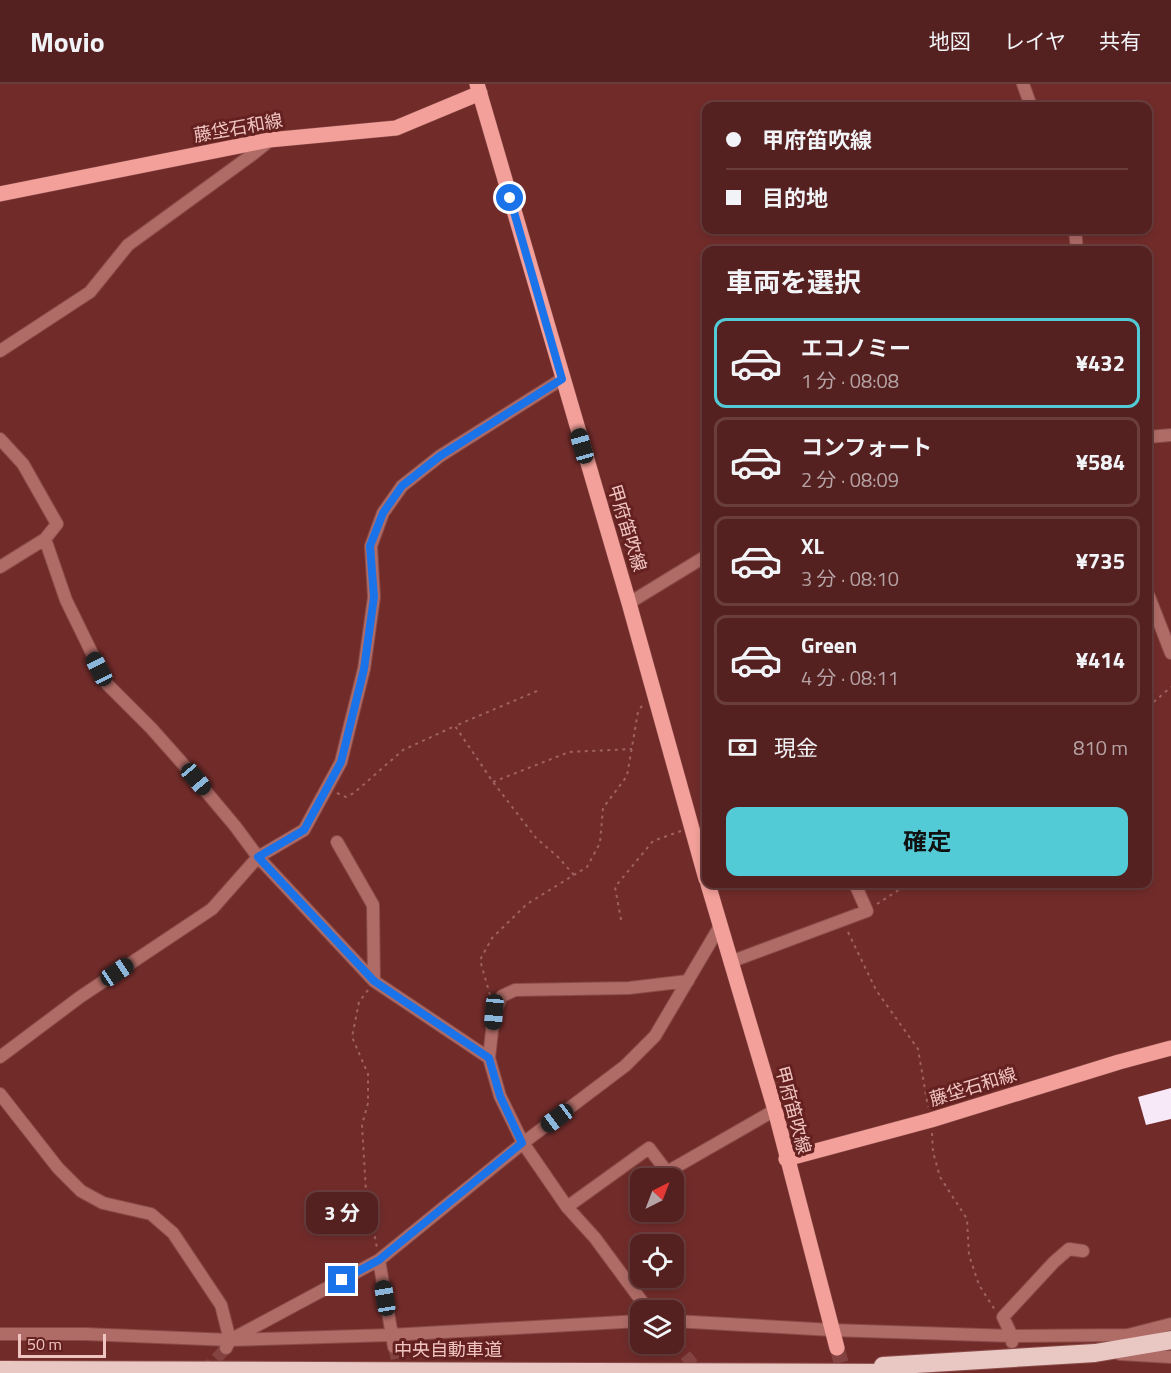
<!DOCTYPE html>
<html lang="ja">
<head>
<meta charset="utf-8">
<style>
	body { margin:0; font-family:"Titillium Web","Noto Sans JP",sans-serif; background:#5e2e2d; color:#f1f3f6; height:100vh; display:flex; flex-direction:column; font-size:22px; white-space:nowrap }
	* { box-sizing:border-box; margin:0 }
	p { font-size:20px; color:#b6a3a5 }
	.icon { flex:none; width:33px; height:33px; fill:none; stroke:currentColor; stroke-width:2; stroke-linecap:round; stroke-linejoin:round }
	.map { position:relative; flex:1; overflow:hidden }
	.sheet { position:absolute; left:702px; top:162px; width:450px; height:642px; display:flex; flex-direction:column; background:#552120; border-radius:12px; box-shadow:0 3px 9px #0003,0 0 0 2px #6b3e3e }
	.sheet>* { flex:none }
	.top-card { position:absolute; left:702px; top:18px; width:450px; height:132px; border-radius:12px; box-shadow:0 3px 9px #0003,0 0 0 2px #6b3e3e; display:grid; align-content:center; height:132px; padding:0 24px; background:#552120 }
	.needle { width:39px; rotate:42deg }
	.fabs { position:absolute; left:630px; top:1084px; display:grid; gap:12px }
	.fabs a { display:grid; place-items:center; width:54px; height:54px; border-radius:12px; background:#552120; box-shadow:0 3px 9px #0003,0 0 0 2px #6b3e3e; font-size:30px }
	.scale { position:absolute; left:18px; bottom:15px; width:88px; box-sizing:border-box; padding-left:6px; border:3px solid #f0c5c1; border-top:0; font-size:16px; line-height:21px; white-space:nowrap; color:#f0c5c1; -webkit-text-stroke:4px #652120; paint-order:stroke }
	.end { position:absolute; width:27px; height:27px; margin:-14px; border:8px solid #1a73e8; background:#fff; box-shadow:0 0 0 3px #fff }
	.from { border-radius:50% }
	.bubble { position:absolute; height:42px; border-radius:12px; background:#552120; box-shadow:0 3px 9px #0003,0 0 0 2px #6b3e3e; font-size:20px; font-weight:700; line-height:42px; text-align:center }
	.car { position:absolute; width:18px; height:36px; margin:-18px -9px; border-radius:8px; box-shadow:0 0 4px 2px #0007; background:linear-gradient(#222 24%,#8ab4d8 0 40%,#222 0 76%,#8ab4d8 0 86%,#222 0) }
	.top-card b { display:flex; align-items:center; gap:21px; height:57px; font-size:22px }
	.top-card b+b { border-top:2px solid #6b3e3e }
	.top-card i { width:15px; height:15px; background:#f1f3f6 }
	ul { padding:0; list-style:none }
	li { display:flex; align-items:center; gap:18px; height:90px; margin:0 12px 9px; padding:0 12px; border:3px solid #6b3e3e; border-radius:12px }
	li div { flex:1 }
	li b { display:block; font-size:22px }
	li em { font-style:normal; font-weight:700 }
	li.active { border-color:#52cbd7 }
	li>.icon { width:54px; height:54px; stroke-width:1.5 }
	h2 { padding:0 24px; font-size:27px; line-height:72px }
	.pay { display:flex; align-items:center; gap:15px; height:66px; padding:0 24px; font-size:22px }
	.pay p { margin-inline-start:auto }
	.button { display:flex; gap:12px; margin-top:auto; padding:12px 24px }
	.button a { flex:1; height:69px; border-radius:12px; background:#52cbd7; color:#111; font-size:24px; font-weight:700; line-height:69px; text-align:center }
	header { display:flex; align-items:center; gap:36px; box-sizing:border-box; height:84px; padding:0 30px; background:#552120; border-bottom:2px solid #6b3e3e }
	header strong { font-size:28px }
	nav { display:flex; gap:33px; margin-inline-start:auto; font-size:21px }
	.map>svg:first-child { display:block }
	.building { fill:#f8e9f9 }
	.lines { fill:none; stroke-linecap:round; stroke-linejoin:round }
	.minor-tunnel { stroke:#844341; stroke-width:12; stroke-dasharray:12 6; stroke-linecap:butt }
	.major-tunnel { stroke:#844341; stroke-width:15; stroke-dasharray:15 8; stroke-linecap:butt }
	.minor-casing { stroke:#8a4b48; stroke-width:14 }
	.major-casing { stroke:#8a4b48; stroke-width:16 }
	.highway-casing { stroke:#8a4b48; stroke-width:20 }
	.path { stroke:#9e6260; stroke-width:2; stroke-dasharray:3 4.5; stroke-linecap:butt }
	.minor { stroke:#af6b66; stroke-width:12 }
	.major { stroke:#f3a09a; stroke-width:15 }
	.highway { stroke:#e9c7c3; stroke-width:18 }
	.route { stroke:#1a73e8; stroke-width:8 }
	.labels { text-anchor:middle; stroke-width:6; stroke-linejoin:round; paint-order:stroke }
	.street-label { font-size:18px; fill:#f0c5c1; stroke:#652120 }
</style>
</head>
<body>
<header>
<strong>Movio</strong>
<nav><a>地図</a><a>レイヤ</a><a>共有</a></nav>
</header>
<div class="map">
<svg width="1171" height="1289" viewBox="0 0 1171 1289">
	<rect width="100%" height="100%" fill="#712c2a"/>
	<!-- building -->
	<path class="building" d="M 1171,1004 L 1171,1035 L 1146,1041 L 1138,1013 Z"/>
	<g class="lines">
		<!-- minor-tunnel -->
		<path class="minor-tunnel" d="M 674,1257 L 700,1289
			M 394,1263 L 400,1289
			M 204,1288 L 226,1264"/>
		<!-- major-tunnel -->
		<path class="major-tunnel" d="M 837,1264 L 844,1289"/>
		<!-- minor casing -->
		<g class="minor-casing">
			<path id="minor" d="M 1023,0 L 1031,22
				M 1075,146 L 1077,166
				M 0,267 L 90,208 L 128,161 L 253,70 L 269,57
				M 1148,353 L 1171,351
				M 0,355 L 23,380 L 57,440 L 45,455 L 0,483
				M 45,455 L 66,516 L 107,600 L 151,644 L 183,680 L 235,742 L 258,773 L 374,897 L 489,974 L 500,1012 L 523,1059 L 567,1123 L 595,1154 L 649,1227
				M 1148,510 L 1171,569
				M 629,519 L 706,472
				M 337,758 L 373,821 L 374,897
				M 730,878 L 867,827 L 855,800
				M 0,973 L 80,913 L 212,825 L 258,773 L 304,746 L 341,678 L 350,641 L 364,585 L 374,513 L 371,462 L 383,429 L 402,402 L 440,372 L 562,295
				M 489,974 L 494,929 L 502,912 L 515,906 L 629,904 L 688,897
				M 0,1010 L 58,1084 L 81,1107 L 103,1119 L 151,1130 L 173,1149 L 221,1221 L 230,1256
				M 567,1123 L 649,1064 L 667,1088 L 775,1026
				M 379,1176 L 394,1263
				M 674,1237 L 832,1246 L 1012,1252 L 1128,1251 L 1171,1240
				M 0,1250 L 85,1250 L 230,1256 L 390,1251 L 640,1237
				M 1012,1258 L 1012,1252 L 1003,1233 L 1054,1178 L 1069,1165 L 1083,1167
				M 226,1264 L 230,1256 L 379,1176 L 523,1059 L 625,982 L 655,952 L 720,842
				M 1120,1270 L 1171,1273"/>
		</g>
		<!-- major casing -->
		<g class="major-casing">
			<path id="major" d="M 477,0 L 629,519 L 706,795
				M 0,110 L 269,56 L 396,44 L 480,9
				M 708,800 L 775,1026 L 837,1264
				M 786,1075 L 931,1036 L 1119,978 L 1171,964"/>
		</g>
		<!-- highway casing -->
		<g class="highway-casing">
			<path id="highway" d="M 883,1282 L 1095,1269 L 1171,1256
				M 0,1286 L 897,1289"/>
		</g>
		<!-- path -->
		<path class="path" d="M 537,607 L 455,642 L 493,698 L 536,754 L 558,773 L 574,791
			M 1148,623 L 1171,603
			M 493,698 L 569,668 L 632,665
			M 337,709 L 346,713 L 354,709 L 403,666 L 455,642
			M 877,820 L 908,800
			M 621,836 L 615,803 L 653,757 L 681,747
			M 848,848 L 876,906 L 918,965 L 928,1023
			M 368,906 L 359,918 L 352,953 L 368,990 L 368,1019 L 362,1041 L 366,1107 L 377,1164
			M 490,911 L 480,876 L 492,854 L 527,820 L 587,783 L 600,759 L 603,724 L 627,692 L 638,628 L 643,620
			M 932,1049 L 933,1068 L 940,1093 L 967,1135 L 969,1171 L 979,1201 L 995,1226"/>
		<!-- minor -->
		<use href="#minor" class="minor"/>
		<!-- major -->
		<use href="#major" class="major"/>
		<!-- highway -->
		<use href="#highway" class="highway"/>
	</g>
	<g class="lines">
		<!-- route -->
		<path class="route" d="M 342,1196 L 379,1176 L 522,1059 L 500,1012 L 489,974 L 374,897 L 258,773 L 304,746 L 341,678 L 364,585 L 374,513 L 370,462 L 383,429 L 402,402 L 440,372 L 562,295 L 510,114"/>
	</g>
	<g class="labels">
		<!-- street labels -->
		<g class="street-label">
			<text transform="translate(238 44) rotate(-10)" y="6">藤垈石和線</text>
			<text transform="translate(627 444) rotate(73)" y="6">甲府笛吹線</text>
			<text transform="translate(973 1003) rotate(-17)" y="6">藤垈石和線</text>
			<text transform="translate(793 1026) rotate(75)" y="6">甲府笛吹線</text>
			<text x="448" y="1272">中央自動車道</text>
		</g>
	</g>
</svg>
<div class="fabs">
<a><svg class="needle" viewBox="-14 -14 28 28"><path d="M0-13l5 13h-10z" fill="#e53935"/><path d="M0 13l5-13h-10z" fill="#b6a3a5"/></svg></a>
<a><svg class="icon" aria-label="locate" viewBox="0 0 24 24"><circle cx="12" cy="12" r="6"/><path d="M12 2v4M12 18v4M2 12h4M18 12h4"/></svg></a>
<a><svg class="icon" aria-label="layers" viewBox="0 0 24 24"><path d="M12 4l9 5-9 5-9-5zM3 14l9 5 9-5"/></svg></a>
</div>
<div class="scale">50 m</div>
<i class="end from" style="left:510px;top:114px"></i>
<i class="end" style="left:342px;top:1196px"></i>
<div class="bubble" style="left:306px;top:1108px;width:72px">3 分</div>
<i class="car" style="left:582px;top:362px;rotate:344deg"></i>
<i class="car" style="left:99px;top:585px;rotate:333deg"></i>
<i class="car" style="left:196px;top:695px;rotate:140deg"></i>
<i class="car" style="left:117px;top:888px;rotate:56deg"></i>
<i class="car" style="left:494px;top:928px;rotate:185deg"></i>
<i class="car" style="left:557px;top:1034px;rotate:233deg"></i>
<i class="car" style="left:385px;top:1214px;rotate:351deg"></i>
<div class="top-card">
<b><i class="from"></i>甲府笛吹線</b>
<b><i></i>目的地</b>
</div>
<section class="sheet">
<h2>車両を選択</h2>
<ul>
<li class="active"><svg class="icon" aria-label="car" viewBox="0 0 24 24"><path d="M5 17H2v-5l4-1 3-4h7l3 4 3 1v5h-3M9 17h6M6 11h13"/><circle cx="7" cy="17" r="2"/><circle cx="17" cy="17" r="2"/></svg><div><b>エコノミー</b><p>1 分 · 08:08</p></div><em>¥432</em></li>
<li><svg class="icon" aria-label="car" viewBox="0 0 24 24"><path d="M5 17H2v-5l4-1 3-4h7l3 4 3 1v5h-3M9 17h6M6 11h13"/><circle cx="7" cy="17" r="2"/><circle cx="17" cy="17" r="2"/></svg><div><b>コンフォート</b><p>2 分 · 08:09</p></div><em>¥584</em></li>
<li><svg class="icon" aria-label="car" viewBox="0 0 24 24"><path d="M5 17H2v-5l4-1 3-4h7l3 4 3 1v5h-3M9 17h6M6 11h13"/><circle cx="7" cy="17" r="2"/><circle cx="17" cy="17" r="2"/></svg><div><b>XL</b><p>3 分 · 08:10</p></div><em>¥735</em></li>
<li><svg class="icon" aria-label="car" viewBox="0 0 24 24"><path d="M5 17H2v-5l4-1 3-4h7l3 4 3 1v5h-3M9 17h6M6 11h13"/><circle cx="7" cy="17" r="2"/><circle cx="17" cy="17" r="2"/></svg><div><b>Green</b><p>4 分 · 08:11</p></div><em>¥414</em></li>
</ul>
<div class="pay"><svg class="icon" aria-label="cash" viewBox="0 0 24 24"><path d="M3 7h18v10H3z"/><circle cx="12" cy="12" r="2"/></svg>現金<p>810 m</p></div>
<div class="button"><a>確定</a></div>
</section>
</div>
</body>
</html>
